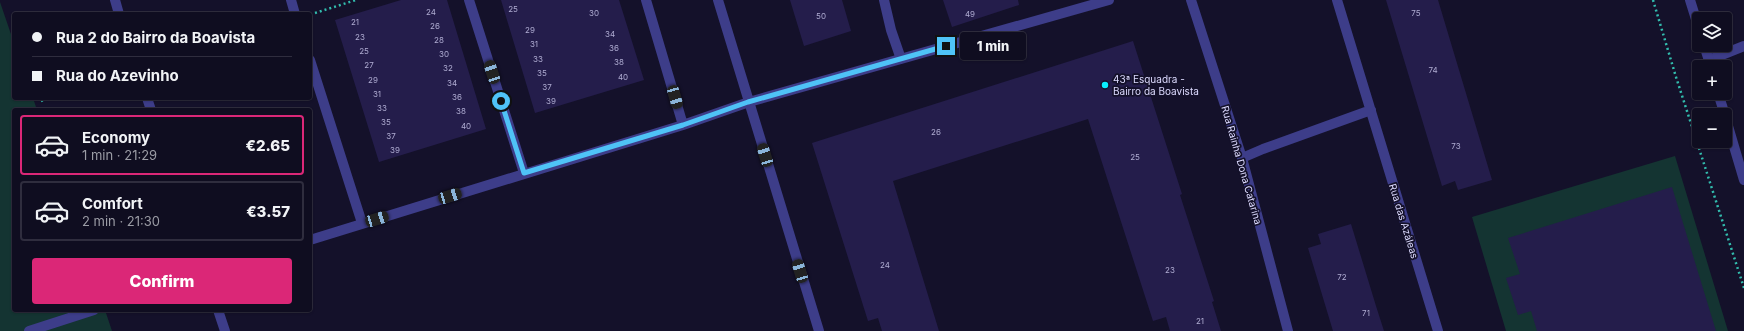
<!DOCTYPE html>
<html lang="en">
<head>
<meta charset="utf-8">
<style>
	body { margin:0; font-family:Inter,sans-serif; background:#1d1b2d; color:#f1f3f6; height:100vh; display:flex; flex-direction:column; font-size:15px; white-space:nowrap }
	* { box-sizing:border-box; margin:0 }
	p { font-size:13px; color:#9b9ca5 }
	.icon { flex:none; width:22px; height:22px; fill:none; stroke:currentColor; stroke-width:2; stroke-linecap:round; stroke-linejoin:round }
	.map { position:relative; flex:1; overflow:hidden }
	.drawer { position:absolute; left:12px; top:108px; width:300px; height:204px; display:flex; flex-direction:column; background:#0f0d20; border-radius:4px; box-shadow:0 1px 3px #0004,0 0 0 1px #2f2d3e }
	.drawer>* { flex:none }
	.banner { position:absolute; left:12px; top:12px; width:300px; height:88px; border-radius:4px; box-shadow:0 1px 3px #0004,0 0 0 1px #2f2d3e; display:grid; align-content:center; height:88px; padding:0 20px; background:#0f0d20 }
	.tools { position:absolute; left:1692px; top:12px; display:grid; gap:8px }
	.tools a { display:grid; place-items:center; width:40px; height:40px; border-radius:4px; background:#0f0d20; box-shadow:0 1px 3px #0004,0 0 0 1px #2f2d3e; font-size:20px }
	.end { position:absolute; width:18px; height:18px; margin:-9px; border:5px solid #4fc3f7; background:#111; box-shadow:0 0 0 2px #111 }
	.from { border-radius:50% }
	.bubble { position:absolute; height:28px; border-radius:4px; background:#0f0d20; box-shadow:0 1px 3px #0004,0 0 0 1px #2f2d3e; font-size:13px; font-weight:800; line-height:28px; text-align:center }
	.car { position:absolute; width:12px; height:24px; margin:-12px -6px; border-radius:5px; box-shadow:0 0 3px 1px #0007; background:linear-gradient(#222 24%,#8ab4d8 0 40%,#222 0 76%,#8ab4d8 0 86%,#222 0) }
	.banner b { display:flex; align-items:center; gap:14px; height:38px; font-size:15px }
	.banner b+b { border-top:1px solid #2f2d3e }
	.banner i { width:10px; height:10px; background:#f1f3f6 }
	ul { padding:7px 0 0; list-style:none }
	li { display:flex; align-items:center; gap:12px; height:60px; margin:0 8px 6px; padding:0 12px; border:2px solid #2f2d3e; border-radius:4px }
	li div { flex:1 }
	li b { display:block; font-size:15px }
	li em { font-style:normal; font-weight:800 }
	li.active { border-color:#db2777 }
	li>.icon { width:36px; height:36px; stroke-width:1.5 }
	.button { display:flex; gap:8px; margin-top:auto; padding:8px 20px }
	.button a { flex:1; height:46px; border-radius:4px; background:#db2777; color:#fff; font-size:16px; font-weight:800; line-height:46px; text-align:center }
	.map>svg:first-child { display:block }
	.green { fill:#143432 }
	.building { fill:#241d4b }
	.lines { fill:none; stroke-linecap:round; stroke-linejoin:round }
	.path { stroke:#32bcad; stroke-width:2.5; stroke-dasharray:2 3; stroke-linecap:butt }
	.minor { stroke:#3d3d89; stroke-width:10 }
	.tertiary { stroke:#3d3d89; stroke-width:10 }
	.route { stroke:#4fc3f7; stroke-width:5 }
	.poi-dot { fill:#09effd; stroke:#14112a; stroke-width:1.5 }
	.labels { text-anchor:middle; stroke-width:3.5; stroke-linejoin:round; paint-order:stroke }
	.number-label { font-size:8px; fill:#afacd2 }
	.poi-label { font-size:10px; fill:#dddbff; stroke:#14112a; text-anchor:start }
	.street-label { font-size:10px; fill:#dddbff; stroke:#14112a }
</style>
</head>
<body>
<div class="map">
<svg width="1744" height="331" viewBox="0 0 1744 331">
	<rect width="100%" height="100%" fill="#14112a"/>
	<!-- green -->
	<path class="green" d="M 0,2 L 14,43 L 14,98 L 33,98 L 37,110 L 14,110 L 14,310 L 105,310 L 112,331 L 0,331 Z
		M 1675,156 L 1728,331 L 1506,331 L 1472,217 Z"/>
	<!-- building -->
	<path class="building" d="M 401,0 L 447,0 L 486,129 L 379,162 L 335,20 Z
		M 501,0 L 619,0 L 644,80 L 535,113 Z
		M 790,0 L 842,0 L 851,31 L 804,46 Z
		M 943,0 L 1018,0 L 1019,5 L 952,27 Z
		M 1386,0 L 1438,0 L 1492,180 L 1458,190 L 1455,181 L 1442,186 Z
		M 1133,41 L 1182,194 L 1180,195 L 1214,301 L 1212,302 L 1221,331 L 1170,331 L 1166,317 L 1153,321 L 1088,119 L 893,181 L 939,331 L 882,331 L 878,318 L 868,321 L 812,143 Z
		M 1672,187 L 1716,331 L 1537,331 L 1531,311 L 1518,315 L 1506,278 L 1520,274 L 1508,238 Z
		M 1351,224 L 1376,306 L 1384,331 L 1333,331 L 1308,248 L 1321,244 L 1318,234 Z"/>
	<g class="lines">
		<!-- path -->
		<path class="path" d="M 1653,0 L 1676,77 L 1744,288
			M 315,13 L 356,0
			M 41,101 L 51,98"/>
		<!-- minor -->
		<path class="minor" d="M 115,0 L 119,14
			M 291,0 L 295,14
			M 469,0 L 524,173
			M 646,0 L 683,125
			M 718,0 L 819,331
			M 884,0 L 891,30 L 901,59
			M 1191,0 L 1242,158 L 1288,331
			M 1337,0 L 1438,331
			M 310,60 L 362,223
			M 1709,60 L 1744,46
			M 147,98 L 151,110
			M 1242,158 L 1263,149 L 1371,110
			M 310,240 L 683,125 L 749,102 L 1109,0
			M 218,310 L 225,331
			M 29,331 L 94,310"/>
		<!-- tertiary -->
		<path class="tertiary" d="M 1690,0 L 1699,29
			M 1704,45 L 1711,67
			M 1718,93 L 1725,115
			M 1725,116 L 1744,180"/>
	</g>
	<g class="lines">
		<!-- route -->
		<path class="route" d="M 501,101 L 524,173 L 683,125 L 748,102 L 946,46"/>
	</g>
	<!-- markers -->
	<circle class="poi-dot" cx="1105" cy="85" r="4"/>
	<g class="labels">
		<!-- number labels -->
		<g class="number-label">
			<text x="513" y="12">25</text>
			<text x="431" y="15">24</text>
			<text x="594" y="16">30</text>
			<text x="1416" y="16">75</text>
			<text x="970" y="17">49</text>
			<text x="821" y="19">50</text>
			<text x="355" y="25">21</text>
			<text x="435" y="29">26</text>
			<text x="530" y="33">29</text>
			<text x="610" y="37">34</text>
			<text x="360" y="40">23</text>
			<text x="439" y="43">28</text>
			<text x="534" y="47">31</text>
			<text x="614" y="51">36</text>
			<text x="364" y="54">25</text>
			<text x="444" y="57">30</text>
			<text x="538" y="62">33</text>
			<text x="619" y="65">38</text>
			<text x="369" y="68">27</text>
			<text x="448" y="71">32</text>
			<text x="1433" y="73">74</text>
			<text x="542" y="76">35</text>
			<text x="623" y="80">40</text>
			<text x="373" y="83">29</text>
			<text x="452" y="86">34</text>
			<text x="547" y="90">37</text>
			<text x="377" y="97">31</text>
			<text x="457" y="100">36</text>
			<text x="551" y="104">39</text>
			<text x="382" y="111">33</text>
			<text x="461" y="114">38</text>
			<text x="386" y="125">35</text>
			<text x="466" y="129">40</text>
			<text x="936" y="135">26</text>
			<text x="391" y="139">37</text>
			<text x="1456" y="149">73</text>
			<text x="395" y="153">39</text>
			<text x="1135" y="160">25</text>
			<text x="885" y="268">24</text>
			<text x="1170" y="273">23</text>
			<text x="1342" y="280">72</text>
			<text x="1366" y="316">71</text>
			<text x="1200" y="324">21</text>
		</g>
		<!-- poi labels -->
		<g class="poi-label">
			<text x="1113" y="83">43ª Esquadra -<tspan x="1113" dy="12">Bairro da Boavista</tspan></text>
		</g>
		<!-- street labels -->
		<g class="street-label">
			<text transform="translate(1242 165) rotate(74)" y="4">Rua Rainha Dona Catarina</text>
			<text transform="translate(1404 221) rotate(73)" y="4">Rua das Azáleas</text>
		</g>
	</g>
</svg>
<div class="tools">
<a><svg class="icon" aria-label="layers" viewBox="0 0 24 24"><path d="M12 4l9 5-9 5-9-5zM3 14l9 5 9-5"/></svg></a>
<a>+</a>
<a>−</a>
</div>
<i class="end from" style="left:501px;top:101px"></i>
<i class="end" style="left:946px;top:46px"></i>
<div class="bubble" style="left:960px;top:32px;width:66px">1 min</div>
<i class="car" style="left:492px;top:72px;rotate:342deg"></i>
<i class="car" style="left:675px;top:97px;rotate:164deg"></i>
<i class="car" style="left:765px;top:155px;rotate:343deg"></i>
<i class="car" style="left:450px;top:196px;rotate:73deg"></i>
<i class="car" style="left:377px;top:219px;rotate:73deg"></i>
<i class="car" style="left:800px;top:271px;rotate:343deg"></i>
<div class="banner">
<b><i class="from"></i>Rua 2 do Bairro da Boavista</b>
<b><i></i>Rua do Azevinho</b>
</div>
<section class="drawer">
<ul>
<li class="active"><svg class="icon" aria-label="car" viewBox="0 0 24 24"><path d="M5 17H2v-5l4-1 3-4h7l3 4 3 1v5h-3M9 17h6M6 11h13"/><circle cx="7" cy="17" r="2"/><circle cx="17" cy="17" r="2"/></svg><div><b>Economy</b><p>1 min · 21:29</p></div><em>€2.65</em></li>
<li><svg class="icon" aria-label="car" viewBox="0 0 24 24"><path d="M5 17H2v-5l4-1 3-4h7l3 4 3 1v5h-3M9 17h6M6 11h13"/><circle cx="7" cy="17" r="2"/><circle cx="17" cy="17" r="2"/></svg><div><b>Comfort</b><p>2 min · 21:30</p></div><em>€3.57</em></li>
</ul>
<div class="button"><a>Confirm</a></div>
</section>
</div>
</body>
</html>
